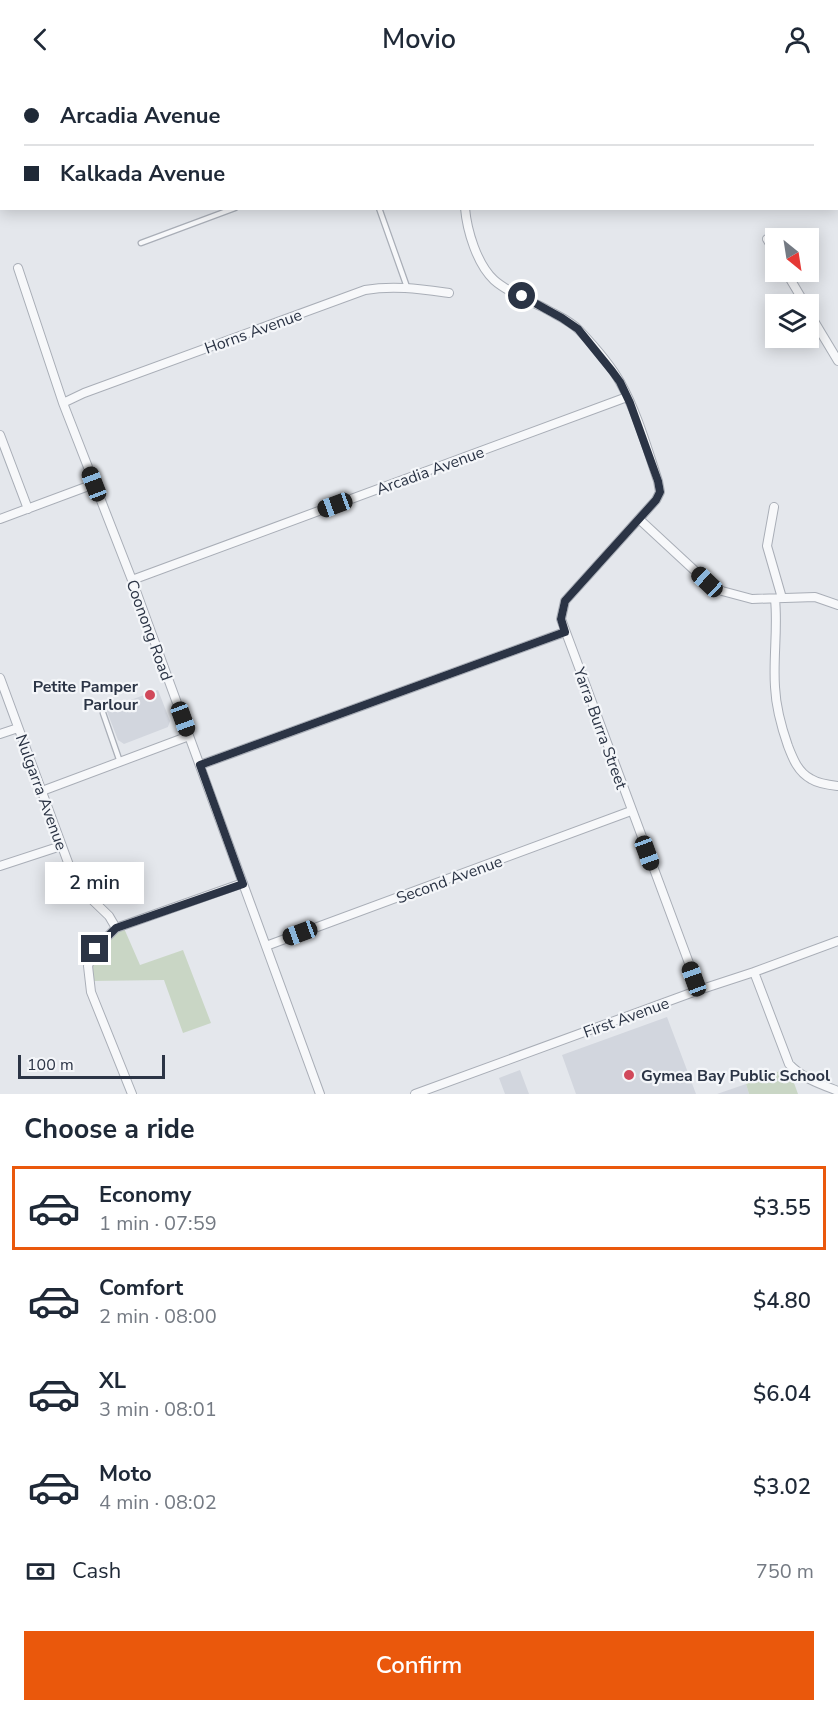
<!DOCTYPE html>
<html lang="en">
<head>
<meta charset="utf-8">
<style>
	body { margin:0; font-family:"Nunito Sans",sans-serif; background:#f2f2f3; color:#1f2937; height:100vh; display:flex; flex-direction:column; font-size:22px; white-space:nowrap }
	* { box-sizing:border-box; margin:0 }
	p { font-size:20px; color:#747a83 }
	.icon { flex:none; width:33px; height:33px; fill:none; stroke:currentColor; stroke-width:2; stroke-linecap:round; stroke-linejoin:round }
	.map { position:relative; height:1016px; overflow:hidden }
	.details { display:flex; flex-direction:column; background:#fff; flex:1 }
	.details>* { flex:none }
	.guide { position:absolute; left:0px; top:0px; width:838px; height:132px; box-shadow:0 3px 15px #0003; display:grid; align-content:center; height:132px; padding:0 24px; background:#fff }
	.needle { width:39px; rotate:150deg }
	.buttons { position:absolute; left:765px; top:150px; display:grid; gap:12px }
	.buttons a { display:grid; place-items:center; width:54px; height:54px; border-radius:0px; background:#fff; box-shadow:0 3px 15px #0003; font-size:30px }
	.scale { position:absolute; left:18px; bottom:15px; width:147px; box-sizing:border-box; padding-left:6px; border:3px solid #2b3445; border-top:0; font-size:16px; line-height:21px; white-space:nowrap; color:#2b3445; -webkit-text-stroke:4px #f4f6f9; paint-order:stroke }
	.end { position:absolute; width:27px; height:27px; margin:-14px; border:8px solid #2b3445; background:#fff; box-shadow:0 0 0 3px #fff }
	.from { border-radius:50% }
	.bubble { position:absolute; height:42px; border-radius:0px; background:#fff; box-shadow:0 3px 15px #0003; font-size:20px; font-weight:600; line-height:42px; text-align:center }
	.car { position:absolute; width:18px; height:36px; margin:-18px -9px; border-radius:8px; box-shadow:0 0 4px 2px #0007; background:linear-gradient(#222 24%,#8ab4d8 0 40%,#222 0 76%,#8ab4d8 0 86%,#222 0) }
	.guide b { display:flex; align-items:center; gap:21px; height:57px; font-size:22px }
	.guide b+b { border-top:2px solid #e0e1e3 }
	.guide i { width:15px; height:15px; background:#1f2937 }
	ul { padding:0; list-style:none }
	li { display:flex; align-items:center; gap:18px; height:84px; margin:0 12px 9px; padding:0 12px; border:3px solid transparent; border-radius:0px }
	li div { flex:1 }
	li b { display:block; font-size:22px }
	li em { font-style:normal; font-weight:600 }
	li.active { border-color:#ea580c }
	li>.icon { width:54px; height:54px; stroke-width:1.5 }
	h2 { padding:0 24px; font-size:27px; line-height:72px }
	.pay { display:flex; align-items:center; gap:15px; height:66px; padding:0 24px; font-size:22px }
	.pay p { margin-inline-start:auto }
	.button { display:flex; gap:12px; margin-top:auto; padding:12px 24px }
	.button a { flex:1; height:69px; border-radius:0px; background:#ea580c; color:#fff; font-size:24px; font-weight:600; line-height:69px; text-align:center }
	header { display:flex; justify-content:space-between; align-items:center; height:78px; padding:0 24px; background:#fff; font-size:27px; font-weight:600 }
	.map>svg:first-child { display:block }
	.built { fill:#d2d6de }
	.green { fill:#c9d6c5 }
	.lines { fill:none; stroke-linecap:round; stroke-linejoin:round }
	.stream { stroke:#9fb4cc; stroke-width:3 }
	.lane-casing { stroke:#a9aeb7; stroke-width:7 }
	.street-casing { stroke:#a9aeb7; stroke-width:10 }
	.lane { stroke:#f7f8fa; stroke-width:4.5 }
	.street { stroke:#f7f8fa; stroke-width:8 }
	.route { stroke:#2b3445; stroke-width:8 }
	.poi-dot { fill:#d1495b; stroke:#f4f6f9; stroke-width:2 }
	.labels { text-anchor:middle; stroke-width:4.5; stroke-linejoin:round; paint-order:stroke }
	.street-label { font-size:16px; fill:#2b3445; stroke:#f4f6f9 }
	.poi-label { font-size:16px; font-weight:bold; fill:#2b3445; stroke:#f4f6f9; text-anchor:end }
</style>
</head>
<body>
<header><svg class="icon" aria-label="back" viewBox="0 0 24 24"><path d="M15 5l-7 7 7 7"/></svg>Movio<svg class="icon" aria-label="person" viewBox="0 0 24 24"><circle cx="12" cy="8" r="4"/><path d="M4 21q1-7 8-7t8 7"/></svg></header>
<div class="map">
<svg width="838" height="1016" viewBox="0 0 838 1016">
	<rect width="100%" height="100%" fill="#e4e7ec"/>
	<!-- built -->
	<path class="built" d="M 158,612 L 170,643 L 168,649 L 124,666 L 118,662 L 106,631 Z
		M 667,939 L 696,1016 L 576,1016 L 562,977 Z
		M 520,992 L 529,1016 L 505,1016 L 499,1000 Z
		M 746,1006 L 749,1016 L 717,1016 Z"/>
	<!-- green -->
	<path class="green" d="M 123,848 L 140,887 L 183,872 L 211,945 L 183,955 L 164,902 L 90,903 L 95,871 Z
		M 785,991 L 790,994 L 798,1016 L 749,1016 L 746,1006 Z"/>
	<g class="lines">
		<!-- stream -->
		<path class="stream" d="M 824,0 L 825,2
			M 837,21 L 838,22"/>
		<!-- lane casing -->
		<g class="lane-casing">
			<path id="lane" d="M 379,130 L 407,209
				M 141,165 L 235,130
				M 103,635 L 120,684"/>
		</g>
		<!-- street casing -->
		<g class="street-casing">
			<path id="street" d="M 440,0 L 442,2
				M 243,2 L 265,2
				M 302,2 L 307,0
				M 0,92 L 2,91
				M 465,130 C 467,153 477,186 494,202 C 507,214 530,223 546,231 C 558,238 571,243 580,253 C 595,269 610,286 620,304 C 637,334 647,370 658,403 L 660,414 L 656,422 L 565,523 L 561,541 L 699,912
				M 767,161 L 776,176
				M 18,190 L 63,325 L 132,502 L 320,1016
				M 786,194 L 805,226
				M 808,233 L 838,283
				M 63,325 L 84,315 L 365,212 C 394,207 420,211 449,215
				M 0,357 L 28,431
				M 774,429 L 767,468 L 782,520
				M 0,441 L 94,406
				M 639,441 L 707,504 L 722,513 L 752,521 L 815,519 L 838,527
				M 132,502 L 627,319
				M 775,521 C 778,550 773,580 775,609 C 776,630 781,648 788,668 C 793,681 798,694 811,701 C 819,706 829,707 838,708
				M 0,600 L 73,798 L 82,812 L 109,838 L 116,850
				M 0,656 L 18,650
				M 200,687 L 565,554
				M 42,713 L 189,658
				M 0,788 L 61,768
				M 266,868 L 631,733
				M 754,894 L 789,986 C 802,1000 820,1006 838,1013
				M 132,1016 L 91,914 L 88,888 L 95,871 L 116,850 L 243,805
				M 415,1016 L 699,912 L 754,894 L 838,863"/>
		</g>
		<!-- lane -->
		<use href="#lane" class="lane"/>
		<!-- street -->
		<use href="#street" class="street"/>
	</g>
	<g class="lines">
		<!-- route -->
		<path class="route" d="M 95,871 L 116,850 L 243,806 L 200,687 L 565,554 L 561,541 L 565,523 L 656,422 L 660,414 L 658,403 L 630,325 L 620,304 L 612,293 L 578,251 L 562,240 L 522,218"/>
	</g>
	<!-- markers -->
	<g class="poi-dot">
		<circle cx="150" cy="617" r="6"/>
		<circle cx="629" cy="997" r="6"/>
	</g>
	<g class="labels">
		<!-- street labels -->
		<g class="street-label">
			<text transform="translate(253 253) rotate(-20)" y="6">Horns Avenue</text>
			<text transform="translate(430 392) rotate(-20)" y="6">Arcadia Avenue</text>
			<text transform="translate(150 552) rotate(70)" y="6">Coonong Road</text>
			<text transform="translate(601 650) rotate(70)" y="6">Yarra Burra Street</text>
			<text transform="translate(42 714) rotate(70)" y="6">Nulgarra Avenue</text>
			<text transform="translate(449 801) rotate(-20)" y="6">Second Avenue</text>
			<text transform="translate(626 939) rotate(-20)" y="6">First Avenue</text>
		</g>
		<!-- poi labels -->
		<g class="poi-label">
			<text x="138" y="614">Petite Pamper<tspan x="138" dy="18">Parlour</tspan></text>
			<text x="641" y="1003" text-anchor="start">Gymea Bay Public School</text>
		</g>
	</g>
</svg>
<div class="buttons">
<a><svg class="needle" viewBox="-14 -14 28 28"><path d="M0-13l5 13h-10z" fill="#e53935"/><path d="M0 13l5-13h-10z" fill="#747a83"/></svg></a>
<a><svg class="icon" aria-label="layers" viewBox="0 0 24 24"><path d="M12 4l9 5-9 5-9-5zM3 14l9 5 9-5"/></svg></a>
</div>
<div class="scale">100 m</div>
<i class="end from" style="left:522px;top:218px"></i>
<i class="end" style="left:95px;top:871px"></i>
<div class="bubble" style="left:45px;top:784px;width:99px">2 min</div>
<i class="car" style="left:94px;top:406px;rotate:339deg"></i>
<i class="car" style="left:335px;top:427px;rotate:250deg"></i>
<i class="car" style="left:707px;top:504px;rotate:313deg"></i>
<i class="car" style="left:183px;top:641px;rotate:160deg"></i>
<i class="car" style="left:647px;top:775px;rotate:160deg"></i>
<i class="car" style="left:300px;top:855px;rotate:250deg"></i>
<i class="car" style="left:694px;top:901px;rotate:340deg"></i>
<div class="guide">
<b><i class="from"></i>Arcadia Avenue</b>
<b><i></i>Kalkada Avenue</b>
</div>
</div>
<section class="details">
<h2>Choose a ride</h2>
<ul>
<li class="active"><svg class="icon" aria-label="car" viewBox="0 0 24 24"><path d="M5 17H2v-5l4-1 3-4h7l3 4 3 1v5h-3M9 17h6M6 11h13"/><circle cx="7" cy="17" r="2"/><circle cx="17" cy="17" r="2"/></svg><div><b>Economy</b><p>1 min · 07:59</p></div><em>$3.55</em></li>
<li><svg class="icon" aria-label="car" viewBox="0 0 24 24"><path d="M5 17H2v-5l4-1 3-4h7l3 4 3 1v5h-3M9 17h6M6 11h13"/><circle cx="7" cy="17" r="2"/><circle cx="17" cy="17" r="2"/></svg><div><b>Comfort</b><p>2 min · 08:00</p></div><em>$4.80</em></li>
<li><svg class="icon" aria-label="car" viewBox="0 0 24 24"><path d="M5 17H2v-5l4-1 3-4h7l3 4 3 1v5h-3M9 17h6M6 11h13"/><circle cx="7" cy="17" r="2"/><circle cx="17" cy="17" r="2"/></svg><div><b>XL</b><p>3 min · 08:01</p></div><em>$6.04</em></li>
<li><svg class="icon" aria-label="car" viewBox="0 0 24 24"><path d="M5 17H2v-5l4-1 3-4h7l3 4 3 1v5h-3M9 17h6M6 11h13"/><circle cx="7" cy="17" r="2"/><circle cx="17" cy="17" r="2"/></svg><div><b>Moto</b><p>4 min · 08:02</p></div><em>$3.02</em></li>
</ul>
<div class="pay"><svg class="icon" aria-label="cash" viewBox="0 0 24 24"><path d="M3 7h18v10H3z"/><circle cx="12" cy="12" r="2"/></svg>Cash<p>750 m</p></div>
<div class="button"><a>Confirm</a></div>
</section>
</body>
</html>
